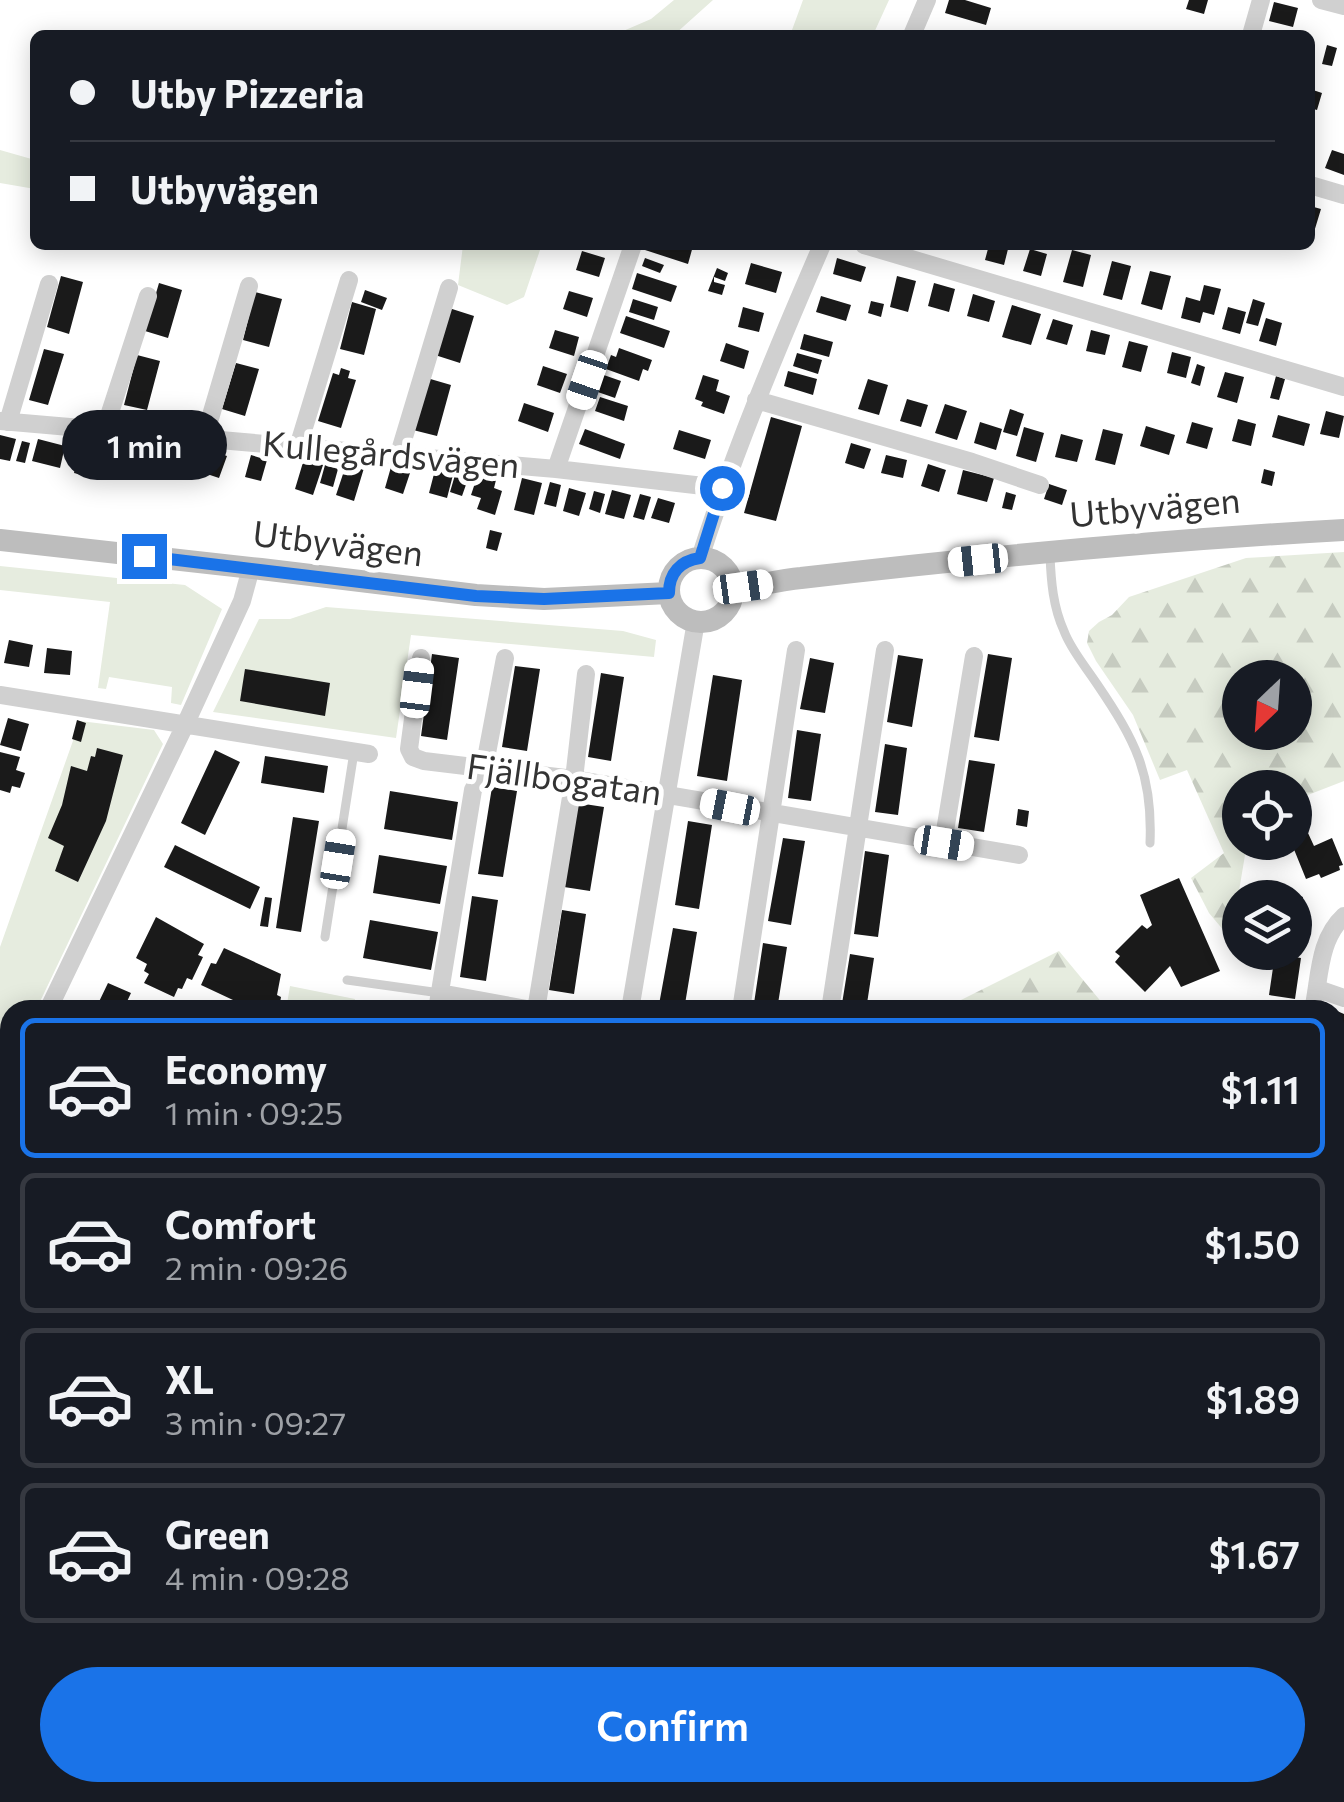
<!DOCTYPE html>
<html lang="en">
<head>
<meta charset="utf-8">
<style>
	body { margin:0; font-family:Commissioner,sans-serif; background:#242831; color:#f1f3f6; height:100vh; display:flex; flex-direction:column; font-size:38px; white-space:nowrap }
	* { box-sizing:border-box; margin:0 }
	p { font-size:32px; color:#9ea1a6 }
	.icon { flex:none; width:55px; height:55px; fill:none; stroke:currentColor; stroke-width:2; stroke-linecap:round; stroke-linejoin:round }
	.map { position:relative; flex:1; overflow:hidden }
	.panel { position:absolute; left:0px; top:1000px; width:1345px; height:802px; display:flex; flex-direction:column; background:#171b24; border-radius:30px 30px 0 0; box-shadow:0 5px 25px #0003 }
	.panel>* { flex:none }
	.hud { position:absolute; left:30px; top:30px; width:1285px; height:220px; border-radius:15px; box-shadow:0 5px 25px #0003; display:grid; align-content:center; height:220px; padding:0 40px; background:#171b24 }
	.needle { width:65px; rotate:205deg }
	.tools { position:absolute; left:1222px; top:660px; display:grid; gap:20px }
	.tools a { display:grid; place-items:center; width:90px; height:90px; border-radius:50%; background:#171b24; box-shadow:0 5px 25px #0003; font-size:50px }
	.end { position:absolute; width:45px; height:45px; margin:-22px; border:12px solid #1a73e8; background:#fff; box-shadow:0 0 0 5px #fff }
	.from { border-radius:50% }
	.bubble { position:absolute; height:70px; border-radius:35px; background:#171b24; box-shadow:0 5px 25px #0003; font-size:32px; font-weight:600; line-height:70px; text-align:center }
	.car { position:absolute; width:30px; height:60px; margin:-30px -15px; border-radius:12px; box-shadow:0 0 8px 2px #0007; background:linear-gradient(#fff 24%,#345 0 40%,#fff 0 76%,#345 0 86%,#fff 0) }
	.hud b { display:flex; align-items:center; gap:35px; height:95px; font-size:38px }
	.hud b+b { border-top:2px solid #363941 }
	.hud i { width:25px; height:25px; background:#f1f3f6 }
	ul { padding:18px 0 0; list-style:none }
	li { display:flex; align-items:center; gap:30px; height:140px; margin:0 20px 15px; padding:0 20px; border:5px solid #363941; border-radius:15px }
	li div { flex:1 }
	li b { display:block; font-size:38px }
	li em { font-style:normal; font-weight:600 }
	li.selected { border-color:#1a73e8 }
	li>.icon { width:90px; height:90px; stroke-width:1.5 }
	.button { display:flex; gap:20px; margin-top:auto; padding:20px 40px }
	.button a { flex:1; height:115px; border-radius:60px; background:#1a73e8; color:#fff; font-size:40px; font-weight:600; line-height:115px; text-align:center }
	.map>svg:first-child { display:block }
	.green { fill:#e6ecdf }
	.forest { fill:url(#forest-firs); fill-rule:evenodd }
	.building { fill:#1a1a1a }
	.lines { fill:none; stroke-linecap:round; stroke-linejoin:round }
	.lane { stroke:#d0d0d0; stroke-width:9 }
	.street { stroke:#d0d0d0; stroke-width:18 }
	.secondary { stroke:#bdbdbd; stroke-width:22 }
	.route { stroke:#1a73e8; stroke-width:12 }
	.labels { text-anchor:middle; stroke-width:10; stroke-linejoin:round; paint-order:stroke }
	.street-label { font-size:35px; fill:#333; stroke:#fff }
</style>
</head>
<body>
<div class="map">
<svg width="1344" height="1802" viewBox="0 0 1344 1802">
	<defs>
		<pattern id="forest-firs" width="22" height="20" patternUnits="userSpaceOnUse" patternTransform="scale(2.5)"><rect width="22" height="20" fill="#e6ecdf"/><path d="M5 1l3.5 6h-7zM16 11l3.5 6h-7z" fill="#c6cbc0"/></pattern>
	</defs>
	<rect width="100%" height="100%" fill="#fff"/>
	<!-- green -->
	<path class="green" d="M 674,0 L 713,0 L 674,35 L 614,35 L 651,19 Z
		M 803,0 L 889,0 L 873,35 L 808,35 L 792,30 Z
		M 0,150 L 35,160 L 35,189 L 0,183 Z
		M 463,245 L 523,245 L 540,250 L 524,297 L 507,305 L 458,285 Z
		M 0,566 L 185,585 L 222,609 L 181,705 L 171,703 L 172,687 L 109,677 L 106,689 L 98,688 L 110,602 L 0,590 Z
		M 326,607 L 623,631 L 656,640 L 654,657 L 411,635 L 396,738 L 213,712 L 259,619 L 290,619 Z
		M 80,721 L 154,730 L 163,744 L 36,1010 L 10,1010 L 10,1064 L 0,1084 L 0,947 Z
		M 290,986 L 355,999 L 353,1010 L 286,1010 Z
		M 0,1325 L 10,1330 L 10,1407 L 0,1403 Z
		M 0,1432 L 10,1436 L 10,1647 L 0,1669 Z
		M 812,1792 L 1000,1792 L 1000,1793 L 998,1802 L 802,1802 L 802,1799 Z"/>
	<!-- forest -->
	<path class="forest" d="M 1344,552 L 1344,781 L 1295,800 L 1295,788 L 1240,788 L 1240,842 L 1247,843 L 1237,903 L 1235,944 L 1209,913 L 1191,878 L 1224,853 L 1187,770 L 1160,780 L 1133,715 L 1096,661 L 1087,643 L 1089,631 L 1099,622 L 1112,615 L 1129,597 L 1246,558 ZM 1240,678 L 1295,678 L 1295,732 L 1240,732 Z
		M 1059,951 L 1108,1010 L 941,1010 Z
		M 1335,1253 L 1344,1264 L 1344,1426 L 1335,1424 Z"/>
	<!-- building -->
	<path class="building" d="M 949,0 L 965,0 L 991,8 L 986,25 L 945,13 Z
		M 1189,0 L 1208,0 L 1204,14 L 1186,9 Z
		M 1274,2 L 1298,8 L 1293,27 L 1269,21 Z
		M 1327,45 L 1337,48 L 1332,66 L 1322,64 Z
		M 1313,90 L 1322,93 L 1317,110 L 1310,108 Z
		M 1332,150 L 1344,154 L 1344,175 L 1325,168 Z
		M 1310,206 L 1321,209 L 1314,232 L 1310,231 Z
		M 646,245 L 689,245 L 693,246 L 688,264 L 645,250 Z
		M 989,245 L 1009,245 L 1004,265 L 985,260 Z
		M 1030,249 L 1047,254 L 1041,276 L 1023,271 Z
		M 1072,250 L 1091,255 L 1083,287 L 1063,282 Z
		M 582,251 L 605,258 L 599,277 L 576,270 Z
		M 645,258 L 664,265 L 660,273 L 642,266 Z
		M 837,258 L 866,267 L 861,282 L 833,274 Z
		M 1112,261 L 1131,266 L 1122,300 L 1103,295 Z
		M 751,263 L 782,272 L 776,293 L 745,284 Z
		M 717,268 L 728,273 L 725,281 L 714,277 L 714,282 L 725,285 L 722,295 L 708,291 Z
		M 1150,271 L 1171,276 L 1162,310 L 1141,304 Z
		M 637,273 L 677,286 L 671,302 L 632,289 Z
		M 61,276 L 83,282 L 69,334 L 47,327 Z
		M 897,276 L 916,281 L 908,312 L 890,307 Z
		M 159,283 L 182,290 L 168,338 L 145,331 Z
		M 934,283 L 955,289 L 949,312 L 928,306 Z
		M 1204,285 L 1221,289 L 1214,315 L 1203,312 L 1200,323 L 1181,318 L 1186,297 L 1200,301 Z
		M 365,290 L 387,298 L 382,310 L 361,302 Z
		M 569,291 L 593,298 L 587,317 L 563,309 Z
		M 255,292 L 282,299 L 269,347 L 243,340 Z
		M 973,294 L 995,301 L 989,322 L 967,316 Z
		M 821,296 L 851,305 L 846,321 L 816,312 Z
		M 633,299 L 658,307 L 654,320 L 629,312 Z
		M 1253,299 L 1265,303 L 1258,326 L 1246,323 Z
		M 871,301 L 884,304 L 881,317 L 868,313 Z
		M 352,302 L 376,309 L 364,355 L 340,349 Z
		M 1012,305 L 1041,314 L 1031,345 L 1002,337 Z
		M 743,307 L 764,313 L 759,332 L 738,327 Z
		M 1228,307 L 1246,312 L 1240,334 L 1222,329 Z
		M 449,308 L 474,316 L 460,363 L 435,355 Z
		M 626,316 L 670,331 L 664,348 L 620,333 Z
		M 1266,318 L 1282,323 L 1276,346 L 1259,341 Z
		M 1053,319 L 1073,325 L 1067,345 L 1046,339 Z
		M 555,330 L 579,337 L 574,356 L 549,348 Z
		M 1091,330 L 1110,335 L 1105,355 L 1086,351 Z
		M 804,334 L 833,342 L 829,357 L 800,349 Z
		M 1129,341 L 1148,346 L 1141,372 L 1122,367 Z
		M 726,343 L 749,351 L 744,369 L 720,361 Z
		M 619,348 L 652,360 L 648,371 L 643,369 L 639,381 L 606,369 L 611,355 L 616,357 Z
		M 44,349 L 64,354 L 48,405 L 29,400 Z
		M 1172,352 L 1191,357 L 1186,378 L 1167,373 Z
		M 797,353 L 822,360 L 818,374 L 793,366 Z
		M 137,355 L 160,361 L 147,410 L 124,405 Z
		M 236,363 L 259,369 L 245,416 L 222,409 Z
		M 1197,364 L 1205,367 L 1200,386 L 1191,383 Z
		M 543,366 L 567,374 L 560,393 L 537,385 Z
		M 341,368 L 350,371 L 348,378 L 356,380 L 341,428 L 318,421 L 333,373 L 339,375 Z
		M 788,371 L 817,379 L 813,395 L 784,386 Z
		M 1225,372 L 1244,377 L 1237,403 L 1217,397 Z
		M 598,373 L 621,381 L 615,398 L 592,390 Z
		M 703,375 L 719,380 L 716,391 L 730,396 L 724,414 L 701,406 L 703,402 L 695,399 Z
		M 1276,376 L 1285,379 L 1279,400 L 1270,398 Z
		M 427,378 L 451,385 L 437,436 L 413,430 Z
		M 868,379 L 888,385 L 879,415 L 858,409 Z
		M 600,397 L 628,406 L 624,421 L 595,411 Z
		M 907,399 L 928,405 L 921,427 L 900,421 Z
		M 524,403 L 554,413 L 548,432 L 518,421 Z
		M 945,404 L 967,411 L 957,440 L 935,433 Z
		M 1010,409 L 1024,414 L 1017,436 L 1003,432 Z
		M 1326,411 L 1344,416 L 1339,438 L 1320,434 Z
		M 1278,415 L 1310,424 L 1304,446 L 1272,437 Z
		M 771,417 L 802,426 L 776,521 L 744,513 Z
		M 1238,419 L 1256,424 L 1251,446 L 1232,441 Z
		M 980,422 L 1002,429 L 996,450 L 974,443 Z
		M 1192,422 L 1213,428 L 1207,449 L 1186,443 Z
		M 1146,426 L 1175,435 L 1169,455 L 1140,446 Z
		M 1024,427 L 1044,433 L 1036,462 L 1016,456 Z
		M 585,429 L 625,444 L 620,459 L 579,444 Z
		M 1103,429 L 1123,434 L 1115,465 L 1095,460 Z
		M 679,430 L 711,440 L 705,459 L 673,449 Z
		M 1061,434 L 1083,440 L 1077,462 L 1055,457 Z
		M 0,435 L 16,439 L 10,461 L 0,459 Z
		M 38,439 L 65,446 L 60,468 L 32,461 Z
		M 22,441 L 30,443 L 25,463 L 16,461 Z
		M 82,443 L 99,447 L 91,477 L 74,473 Z
		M 121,443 L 141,449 L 132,478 L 113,472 Z
		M 851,443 L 871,449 L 864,469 L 845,463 Z
		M 161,444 L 189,454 L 182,476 L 154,466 Z
		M 143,450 L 155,453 L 149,475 L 137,471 Z
		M 209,450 L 227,456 L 219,478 L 201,472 Z
		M 251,455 L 267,460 L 261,481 L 245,477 Z
		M 886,455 L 907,460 L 903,478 L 881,473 Z
		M 190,457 L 199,460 L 194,478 L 185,476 Z
		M 304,459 L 323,465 L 313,495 L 295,489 Z
		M 347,462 L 364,468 L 354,501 L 336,495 Z
		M 928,464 L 946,470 L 939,492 L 921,486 Z
		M 325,465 L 338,469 L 333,487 L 320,483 Z
		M 391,467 L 410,473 L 403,494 L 385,488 Z
		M 1264,469 L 1275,472 L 1272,486 L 1261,483 Z
		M 435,470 L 453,475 L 447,498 L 429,493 Z
		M 963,470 L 994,478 L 987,502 L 957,494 Z
		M 478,474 L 496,480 L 494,488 L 502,491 L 495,515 L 477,509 L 481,498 L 471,495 Z
		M 455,475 L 468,479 L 462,496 L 450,492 Z
		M 522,478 L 542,483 L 534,515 L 514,510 Z
		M 550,482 L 561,485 L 556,507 L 544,504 Z
		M 1049,484 L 1067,490 L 1062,505 L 1044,499 Z
		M 569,488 L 586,493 L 579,516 L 563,511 Z
		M 612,490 L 631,495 L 624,519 L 605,514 Z
		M 594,491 L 605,494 L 600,513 L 589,509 Z
		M 1006,492 L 1016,495 L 1012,510 L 1002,508 Z
		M 640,494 L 651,497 L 644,520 L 633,517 Z
		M 658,498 L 675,503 L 669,523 L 651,518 Z
		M 490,530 L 502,533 L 497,551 L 486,548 Z
		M 9,640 L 33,645 L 29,667 L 4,663 Z
		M 47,648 L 72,651 L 70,675 L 44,673 Z
		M 432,654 L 459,658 L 447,740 L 421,736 Z
		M 988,654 L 1012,658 L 999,741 L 974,737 Z
		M 898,655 L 923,659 L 912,727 L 887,722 Z
		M 810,658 L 834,663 L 825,713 L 800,709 Z
		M 515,666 L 540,669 L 527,751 L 502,747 Z
		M 245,669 L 330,683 L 325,716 L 240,701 Z
		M 601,673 L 624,677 L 611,761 L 588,757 Z
		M 713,675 L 742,680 L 727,781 L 697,776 Z
		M 8,718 L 29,724 L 21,751 L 0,745 Z
		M 77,720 L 86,723 L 81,742 L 72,739 Z
		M 797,730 L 821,734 L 811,801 L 788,798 Z
		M 885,744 L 907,748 L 898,815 L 875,812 Z
		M 97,748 L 123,755 L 106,821 L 78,882 L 55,871 L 64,846 L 48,838 L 62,805 L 71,766 L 87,771 L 91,756 L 95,757 Z
		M 215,750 L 240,762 L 205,835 L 181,823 Z
		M 0,752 L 20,757 L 16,770 L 25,773 L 20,788 L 12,786 L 10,793 L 0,790 Z
		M 265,756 L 328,766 L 324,793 L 261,783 Z
		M 969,760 L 995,764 L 984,832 L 958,828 Z
		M 492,787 L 517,791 L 503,877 L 478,874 Z
		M 390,791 L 458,802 L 452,840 L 384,829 Z
		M 578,803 L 604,807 L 590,891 L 564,887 Z
		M 1018,809 L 1029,811 L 1027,827 L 1016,825 Z
		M 293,817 L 319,821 L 301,932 L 276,928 Z
		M 688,821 L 712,825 L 699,909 L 675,905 Z
		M 1308,833 L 1314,846 L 1332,838 L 1343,865 L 1339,866 L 1340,870 L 1321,878 L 1319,874 L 1306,879 L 1291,842 L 1295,842 L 1295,838 Z
		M 783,838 L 805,841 L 791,925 L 768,921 Z
		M 175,845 L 260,887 L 250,909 L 164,867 Z
		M 865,851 L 889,855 L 878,937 L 854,934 Z
		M 379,855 L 447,866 L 440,904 L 373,893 Z
		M 1179,878 L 1220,971 L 1181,987 L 1170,966 L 1145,992 L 1115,962 L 1120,956 L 1115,952 L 1142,925 L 1147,929 L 1152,925 L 1140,895 Z
		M 1257,882 L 1303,897 L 1296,921 L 1295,898 L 1252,898 Z
		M 472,896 L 498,900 L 486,981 L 460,977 Z
		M 265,897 L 272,898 L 268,927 L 260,926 Z
		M 562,910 L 586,914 L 574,994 L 549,990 Z
		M 156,917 L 204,944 L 198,955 L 203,957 L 192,980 L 187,978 L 182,989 L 178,988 L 174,997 L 144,983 L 149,974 L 144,971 L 147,964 L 136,958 Z
		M 370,920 L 438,932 L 431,970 L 363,958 Z
		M 673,928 L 697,932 L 684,1010 L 658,1010 Z
		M 763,943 L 787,947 L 777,1010 L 753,1010 Z
		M 224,948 L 281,974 L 277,995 L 281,997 L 279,1009 L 231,1010 L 233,1000 L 201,985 L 211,963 L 216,964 Z
		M 850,954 L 874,958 L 866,1010 L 841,1010 Z
		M 1275,954 L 1301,958 L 1295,999 L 1269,995 Z
		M 108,983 L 131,993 L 123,1010 L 95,1010 Z
		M 391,1002 L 421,1007 L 420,1010 L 390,1010 Z
		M 1337,1011 L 1344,1014 L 1344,1054 L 1335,1051 L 1335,1017 Z
		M 1338,1145 L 1344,1152 L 1344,1184 L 1335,1174 L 1335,1148 Z
		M 0,1245 L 10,1250 L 10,1291 L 0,1286 Z
		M 1335,1491 L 1344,1491 L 1344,1557 L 1335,1556 Z
		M 1335,1629 L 1344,1631 L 1344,1657 L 1335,1655 Z
		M 1335,1679 L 1344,1682 L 1344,1707 L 1335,1704 Z
		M 1335,1732 L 1344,1734 L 1343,1757 L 1335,1755 Z
		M 1335,1782 L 1343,1784 L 1338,1802 L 1324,1802 L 1303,1796 L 1304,1792 L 1335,1792 Z
		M 292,1792 L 319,1792 L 320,1802 L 294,1802 Z
		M 599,1792 L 631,1792 L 633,1802 L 602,1802 Z
		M 685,1792 L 703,1792 L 705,1802 L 688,1802 Z
		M 722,1792 L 751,1792 L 754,1802 L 725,1802 Z
		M 770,1792 L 788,1792 L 790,1802 L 773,1802 Z
		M 1048,1792 L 1084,1792 L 1081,1802 L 1056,1802 L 1046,1799 Z
		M 1231,1792 L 1245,1792 L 1266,1798 L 1265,1802 L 1229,1802 Z"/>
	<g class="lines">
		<!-- lane -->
		<path class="lane" d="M 1050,555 C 1051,581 1053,607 1064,631 C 1071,650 1086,667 1097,684 C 1135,740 1153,774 1150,843
			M 325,937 L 354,752
			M 347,980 L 440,993
			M 1335,1466 L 1344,1468
			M 32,1802 L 36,1792"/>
		<!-- street -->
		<path class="street" d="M 1321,0 L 1344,6
			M 912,35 L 927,0
			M 1251,35 L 1261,0
			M 1310,185 L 1344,195
			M 864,245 L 1344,387
			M 756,400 L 972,462 L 1040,485
			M 0,421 L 556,469 L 721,488
			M 8,422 L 49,284
			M 104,431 L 148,296
			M 204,439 L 249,286
			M 298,447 L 349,280
			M 398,457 L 449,288
			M 556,469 L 633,245
			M 700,558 C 735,449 777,349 822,245
			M 421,658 L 409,749 L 413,757 L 424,761 L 574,779 L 1019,855
			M 0,695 L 369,754
			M 943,843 L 974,656
			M 1318,989 L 1344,998
			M 440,993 L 532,1010
			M 48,1010 L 185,725 L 242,601 L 251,568
			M 437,1010 L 473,790 L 484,769 L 505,658
			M 536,1010 L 574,779 L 586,674
			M 630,1010 L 696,621
			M 741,1010 L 796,650
			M 830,1010 L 885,650
			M 1313,1010 C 1320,978 1318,940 1344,916
			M 1335,1103 L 1344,1112
			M 0,1109 L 10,1088
			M 0,1427 L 10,1432
			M 0,1678 L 10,1658
			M 0,1740 L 10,1749
			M 340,1792 L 342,1802
			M 551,1792 L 554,1802
			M 1108,1802 L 1110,1792
			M 1284,1802 L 1286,1792"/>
		<!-- secondary -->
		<path class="secondary" d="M 0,540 L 261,569 L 476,595 L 544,599 L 669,593
			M669 590a32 32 0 1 1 64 0a32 32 0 1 1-64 0Z
			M 733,589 C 756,586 779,580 801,578 C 982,557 1163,540 1344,530"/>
	</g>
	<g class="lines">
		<!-- route -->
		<path class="route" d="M 144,556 L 476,596 L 544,599 L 669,593 C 669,573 680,561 700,558 L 722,488"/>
	</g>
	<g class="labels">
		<!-- street labels -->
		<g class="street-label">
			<text transform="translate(391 455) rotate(5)" y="12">Kullegårdsvägen</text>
			<text transform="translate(1155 508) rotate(-5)" y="12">Utbyvägen</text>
			<text transform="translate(338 544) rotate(7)" y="12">Utbyvägen</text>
			<text transform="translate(564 780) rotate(8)" y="12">Fjällbogatan</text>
		</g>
	</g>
</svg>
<div class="tools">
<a><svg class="needle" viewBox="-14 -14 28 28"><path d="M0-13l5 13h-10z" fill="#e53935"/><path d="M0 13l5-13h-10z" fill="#9ea1a6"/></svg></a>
<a><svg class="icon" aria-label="locate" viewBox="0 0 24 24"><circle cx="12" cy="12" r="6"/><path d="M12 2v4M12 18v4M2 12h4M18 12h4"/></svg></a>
<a><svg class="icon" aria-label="layers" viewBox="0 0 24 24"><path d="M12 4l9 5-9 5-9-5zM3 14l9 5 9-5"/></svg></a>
</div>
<i class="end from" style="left:722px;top:488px"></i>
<i class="end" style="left:144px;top:556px"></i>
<div class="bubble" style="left:62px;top:410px;width:165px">1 min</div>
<i class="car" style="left:587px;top:380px;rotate:199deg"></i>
<i class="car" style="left:978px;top:560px;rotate:264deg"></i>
<i class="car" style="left:743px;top:587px;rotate:82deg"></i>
<i class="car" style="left:417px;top:688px;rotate:7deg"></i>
<i class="car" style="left:730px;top:807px;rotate:281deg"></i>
<i class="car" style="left:944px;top:843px;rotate:99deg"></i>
<i class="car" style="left:338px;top:859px;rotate:9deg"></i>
<div class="hud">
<b><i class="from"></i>Utby Pizzeria</b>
<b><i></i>Utbyvägen</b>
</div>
<section class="panel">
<ul>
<li class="selected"><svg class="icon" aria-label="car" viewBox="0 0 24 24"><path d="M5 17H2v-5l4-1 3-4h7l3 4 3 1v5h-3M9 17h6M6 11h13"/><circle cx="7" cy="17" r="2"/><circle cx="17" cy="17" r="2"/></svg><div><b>Economy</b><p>1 min · 09:25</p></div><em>$1.11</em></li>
<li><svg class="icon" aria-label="car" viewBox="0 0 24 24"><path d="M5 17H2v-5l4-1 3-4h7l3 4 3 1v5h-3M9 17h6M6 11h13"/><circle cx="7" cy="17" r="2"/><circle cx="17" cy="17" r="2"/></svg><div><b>Comfort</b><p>2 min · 09:26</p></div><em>$1.50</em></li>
<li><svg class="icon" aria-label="car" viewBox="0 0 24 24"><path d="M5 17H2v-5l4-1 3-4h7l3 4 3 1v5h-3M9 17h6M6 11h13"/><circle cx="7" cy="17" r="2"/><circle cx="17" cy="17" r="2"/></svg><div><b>XL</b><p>3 min · 09:27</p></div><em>$1.89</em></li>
<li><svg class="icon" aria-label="car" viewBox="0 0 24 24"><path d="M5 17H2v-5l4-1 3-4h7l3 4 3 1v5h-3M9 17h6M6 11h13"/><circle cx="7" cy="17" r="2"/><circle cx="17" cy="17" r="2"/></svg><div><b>Green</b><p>4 min · 09:28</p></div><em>$1.67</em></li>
</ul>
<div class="button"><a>Confirm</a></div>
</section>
</div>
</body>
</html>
